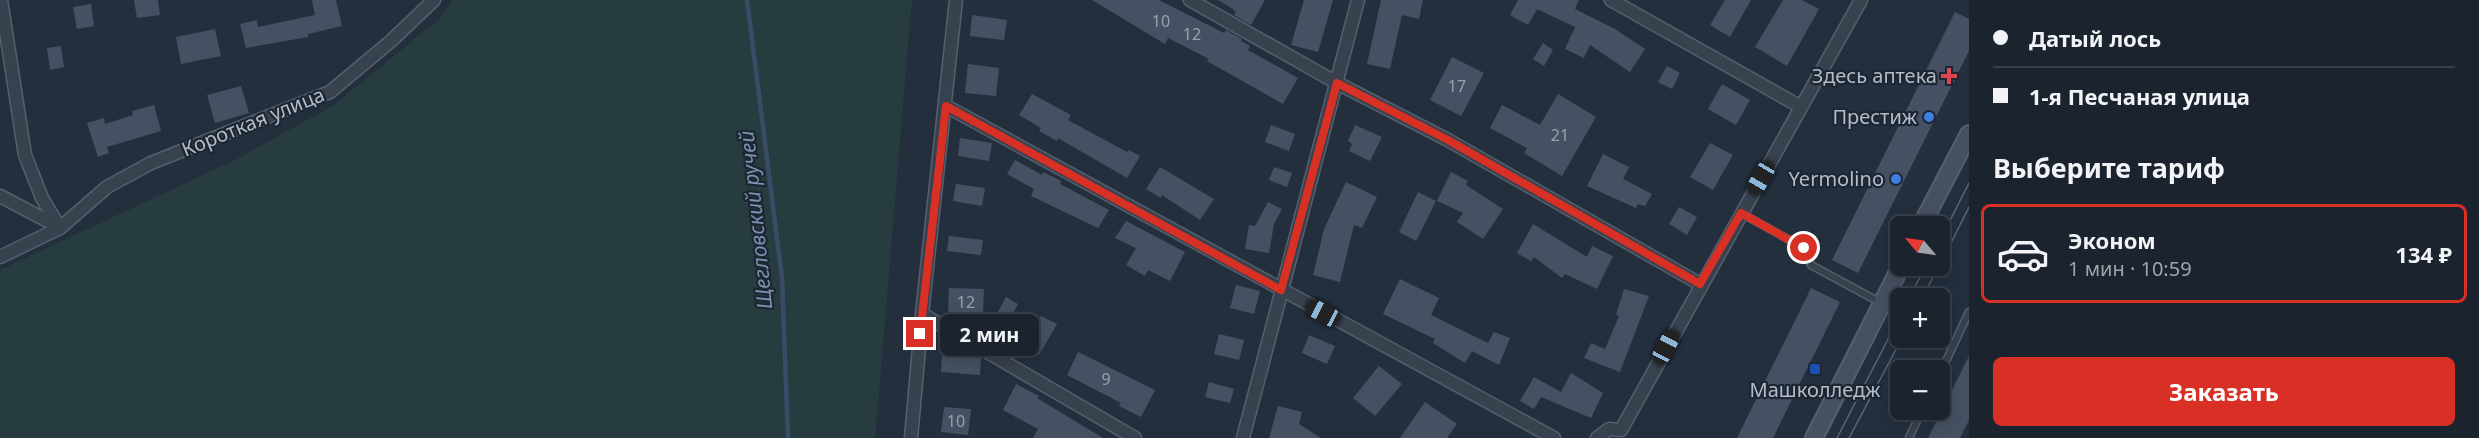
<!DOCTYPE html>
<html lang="ru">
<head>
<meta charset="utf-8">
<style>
	body { margin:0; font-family:"Noto Sans",sans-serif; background:#282f3a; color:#f1f3f6; height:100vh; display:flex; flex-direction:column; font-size:22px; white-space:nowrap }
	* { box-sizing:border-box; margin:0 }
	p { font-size:20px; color:#a0a4aa }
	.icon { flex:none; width:33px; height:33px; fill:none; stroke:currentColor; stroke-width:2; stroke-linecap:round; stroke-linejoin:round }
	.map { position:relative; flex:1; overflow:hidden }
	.drawer { display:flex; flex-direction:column; background:#1b232e; width:510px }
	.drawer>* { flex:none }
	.guide { display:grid; align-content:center; height:132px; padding:0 24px; background:#1b232e }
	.needle { width:39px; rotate:299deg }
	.fabs { position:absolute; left:1890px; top:216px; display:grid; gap:12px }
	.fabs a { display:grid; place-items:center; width:60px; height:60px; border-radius:9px; background:#1b232e; box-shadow:0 3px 15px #0003,0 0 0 2px #39404a; font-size:30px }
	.end { position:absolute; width:27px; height:27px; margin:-14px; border:8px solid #d93025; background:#fff; box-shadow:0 0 0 3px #fff }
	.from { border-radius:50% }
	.bubble { position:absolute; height:42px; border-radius:9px; background:#1b232e; box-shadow:0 3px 15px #0003,0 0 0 2px #39404a; font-size:20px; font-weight:700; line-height:42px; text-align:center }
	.car { position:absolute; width:18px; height:36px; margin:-18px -9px; border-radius:8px; box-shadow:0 0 4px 2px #0007; background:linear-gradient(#222 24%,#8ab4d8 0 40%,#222 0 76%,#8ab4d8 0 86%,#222 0) }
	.guide b { display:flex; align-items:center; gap:21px; height:57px; font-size:22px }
	.guide b+b { border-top:2px solid #39404a }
	.guide i { width:15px; height:15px; background:#f1f3f6 }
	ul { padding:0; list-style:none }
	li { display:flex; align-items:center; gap:18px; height:99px; margin:0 12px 9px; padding:0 12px; border:3px solid #39404a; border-radius:9px }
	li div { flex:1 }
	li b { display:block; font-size:22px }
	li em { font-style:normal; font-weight:700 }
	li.selected { border-color:#d93025 }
	li>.icon { width:54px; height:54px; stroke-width:1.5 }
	h2 { padding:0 24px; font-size:27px; line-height:72px }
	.button { display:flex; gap:12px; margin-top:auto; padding:12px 24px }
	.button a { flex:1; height:69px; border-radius:9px; background:#d93025; color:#fff; font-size:24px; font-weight:700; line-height:69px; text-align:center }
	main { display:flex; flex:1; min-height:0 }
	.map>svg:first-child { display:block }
	.green { fill:#263c3f }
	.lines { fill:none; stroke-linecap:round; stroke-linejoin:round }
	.stream { stroke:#394c67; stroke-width:4.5 }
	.building { fill:#455162 }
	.lane-casing { stroke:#565f6c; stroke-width:9 }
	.street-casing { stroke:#565f6c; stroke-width:15 }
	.secondary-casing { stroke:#565f6c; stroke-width:20 }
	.lane { stroke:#38414e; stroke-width:6 }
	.street { stroke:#38414e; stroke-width:12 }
	.secondary { stroke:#465061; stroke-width:16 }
	.tram { stroke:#5a6575; stroke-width:1.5 }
	.route { stroke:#d93025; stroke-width:8 }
	.health-dot { fill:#e0444e; stroke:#1d2633; stroke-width:2 }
	.shop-dot { fill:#3f7fe0; stroke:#1d2633; stroke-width:2 }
	.transit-dot { fill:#1a4fb4; stroke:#1d2633; stroke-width:2 }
	.labels { text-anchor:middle; stroke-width:4.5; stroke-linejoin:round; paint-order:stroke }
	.number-label { font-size:16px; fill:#98a1af }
	.poi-label { font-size:20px; fill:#b4bcc9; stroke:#1d2633; text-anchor:end }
	.street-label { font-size:20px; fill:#b4bcc9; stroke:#1d2633 }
	.water-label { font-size:21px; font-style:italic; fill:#7c92b1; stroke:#1d2633 }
</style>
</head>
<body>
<main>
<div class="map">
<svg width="1969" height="438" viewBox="0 0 1969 438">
	<rect width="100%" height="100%" fill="#242f3e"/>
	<!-- green -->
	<path class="green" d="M 453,0 L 912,0 L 875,438 L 0,438 L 0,270 L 235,160 L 334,105 L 439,19 Z"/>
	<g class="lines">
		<!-- stream -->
		<path class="stream" d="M 747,0 L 782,278 L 788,438"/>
	</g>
	<!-- building -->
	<path class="building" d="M 134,0 L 158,0 L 160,15 L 137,18 Z
		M 312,0 L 336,0 L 342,26 L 308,34 L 308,37 L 246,48 L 240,24 L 257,20 L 258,27 L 315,15 Z
		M 1092,0 L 1159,0 L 1224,33 L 1226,30 L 1242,39 L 1241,41 L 1250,46 L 1248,50 L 1298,78 L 1283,104 L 1207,61 L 1209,59 L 1168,38 L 1165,44 Z
		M 1218,0 L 1265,0 L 1251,25 L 1234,15 L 1236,12 L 1233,9 Z
		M 1304,0 L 1333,0 L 1318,52 L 1291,45 Z
		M 1381,0 L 1423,0 L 1419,19 L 1402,15 L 1390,69 L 1367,64 Z
		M 1518,0 L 1579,0 L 1575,9 L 1615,29 L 1645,49 L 1630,72 L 1590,45 L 1584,58 L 1565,49 L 1575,27 L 1537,9 L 1528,25 L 1510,15 Z
		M 1725,0 L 1751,0 L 1730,37 L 1710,25 Z
		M 1783,0 L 1802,0 L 1819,9 L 1787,66 L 1755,47 Z
		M 91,4 L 94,26 L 77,29 L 73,7 Z
		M 1955,12 L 1969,19 L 1969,51 L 1858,273 L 1832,260 Z
		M 972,15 L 1007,20 L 1004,40 L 970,36 Z
		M 215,29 L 221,56 L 181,64 L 176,37 Z
		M 1543,43 L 1553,50 L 1544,66 L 1533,59 Z
		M 61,46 L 64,67 L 50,70 L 47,48 Z
		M 1452,57 L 1484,73 L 1461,116 L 1430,100 Z
		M 968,64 L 999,68 L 996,96 L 965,93 Z
		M 1667,66 L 1680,73 L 1672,89 L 1658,82 Z
		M 1722,84 L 1750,100 L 1736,125 L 1708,109 Z
		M 241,86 L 249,113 L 215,123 L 207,95 Z
		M 1032,94 L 1071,115 L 1068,120 L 1127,152 L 1129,150 L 1140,156 L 1127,178 L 1058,138 L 1057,141 L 1039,131 L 1041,128 L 1019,115 Z
		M 1558,94 L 1596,117 L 1562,176 L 1524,153 L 1527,148 L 1490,128 L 1502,105 L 1540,125 Z
		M 154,105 L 161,131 L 107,147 L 109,153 L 98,157 L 87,123 L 104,118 L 105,124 L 133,115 L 132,111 Z
		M 1271,125 L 1295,134 L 1289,151 L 1265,142 Z
		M 1355,125 L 1382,137 L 1370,161 L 1349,151 L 1352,144 L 1348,141 Z
		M 960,138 L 992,143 L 989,161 L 958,156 Z
		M 1710,143 L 1733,155 L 1713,190 L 1690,177 Z
		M 1603,154 L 1629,167 L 1623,179 L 1652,194 L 1645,206 L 1638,204 L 1636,208 L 1587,186 Z
		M 1015,160 L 1042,175 L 1043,172 L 1061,181 L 1060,184 L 1109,210 L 1098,228 L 1031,196 L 1034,189 L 1007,174 Z
		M 1160,167 L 1214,199 L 1200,220 L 1162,195 L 1161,198 L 1146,189 Z
		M 1274,167 L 1292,173 L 1287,187 L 1269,180 Z
		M 1451,172 L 1468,181 L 1466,185 L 1503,209 L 1483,239 L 1457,222 L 1463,213 L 1437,201 Z
		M 1346,182 L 1377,197 L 1362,228 L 1354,225 L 1340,282 L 1313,275 L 1324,229 Z
		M 956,184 L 985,188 L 982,206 L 953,201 Z
		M 1418,192 L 1436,201 L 1416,241 L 1399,232 Z
		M 1268,202 L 1282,209 L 1274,224 L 1269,253 L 1245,249 L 1249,225 L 1255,226 Z
		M 1679,207 L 1697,217 L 1687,235 L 1669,224 Z
		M 1126,221 L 1185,252 L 1170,281 L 1148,270 L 1145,276 L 1126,265 L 1136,248 L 1115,238 Z
		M 1533,224 L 1587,257 L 1592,246 L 1613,256 L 1597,289 L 1565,274 L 1562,278 L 1534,257 L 1531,261 L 1517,253 Z
		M 949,236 L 983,240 L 981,255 L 947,251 Z
		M 1400,279 L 1439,298 L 1431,315 L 1488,343 L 1494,332 L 1510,338 L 1499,365 L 1472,351 L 1465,363 L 1433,343 L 1435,339 L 1383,314 Z
		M 1236,285 L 1260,291 L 1254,314 L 1230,308 Z
		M 949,288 L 984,289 L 983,317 L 948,315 Z
		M 1811,288 L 1840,302 L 1773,438 L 1737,438 Z
		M 1624,289 L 1649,296 L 1620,372 L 1584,358 L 1591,343 L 1605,349 L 1619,316 L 1616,315 Z
		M 1006,297 L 1018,304 L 999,339 L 987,332 Z
		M 1041,316 L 1057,324 L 1039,355 L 1024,347 Z
		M 1219,334 L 1244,340 L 1239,360 L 1214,354 Z
		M 1309,335 L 1335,346 L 1327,364 L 1302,353 Z
		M 1078,352 L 1155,390 L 1141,417 L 1119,406 L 1121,403 L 1067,375 Z
		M 942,355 L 981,358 L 980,375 L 941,372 Z
		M 1969,356 L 1969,420 L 1960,438 L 1928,438 Z
		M 1379,366 L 1402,384 L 1375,416 L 1353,398 Z
		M 1571,373 L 1603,393 L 1591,418 L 1541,397 L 1534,409 L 1520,401 L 1534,377 L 1561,392 Z
		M 1209,382 L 1234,389 L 1230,403 L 1205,397 Z
		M 1016,384 L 1039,396 L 1037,398 L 1103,438 L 1033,438 L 1038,429 L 1003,410 Z
		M 1425,402 L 1457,424 L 1447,438 L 1400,438 Z
		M 1278,406 L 1302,412 L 1299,424 L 1321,438 L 1269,438 Z
		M 944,407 L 971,409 L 968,435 L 941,432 Z"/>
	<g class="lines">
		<!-- lane casing -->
		<g class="lane-casing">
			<path id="lane" d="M 1741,213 L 1804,248 L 1811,265 L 1881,303
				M 1940,374 L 1969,312
				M 1909,438 L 1922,410"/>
		</g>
		<!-- street casing -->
		<g class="street-casing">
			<path id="street" d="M 1,0 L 25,155 L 42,198 L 60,228
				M 1190,0 L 1337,83 L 1448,140 L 1700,284
				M 1611,0 L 1801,107
				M 946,106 L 1554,438
				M 0,196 L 59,227
				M 0,257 L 60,228 L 107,187 L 151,163 L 330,92 L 391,41 L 434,0
				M 922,314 L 1135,438
				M 911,438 L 922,314 L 956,0
				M 1243,438 L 1358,0
				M 1597,438 L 1609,429 L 1621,430 L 1861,0"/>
		</g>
		<!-- secondary casing -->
		<g class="secondary-casing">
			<path id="secondary" d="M 1921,226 L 1969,134
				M 1814,438 L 1901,266"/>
		</g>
		<!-- lane -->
		<use href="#lane" class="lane"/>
		<!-- street -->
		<use href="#street" class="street"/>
		<!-- secondary -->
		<use href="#secondary" class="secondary"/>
		<!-- tram -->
		<path class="tram" d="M 1940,240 L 1969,183
			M 1940,265 L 1969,207
			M 1909,298 L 1926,266
			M 1922,298 L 1939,266
			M 1837,438 L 1900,316
			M 1849,438 L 1902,338"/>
	</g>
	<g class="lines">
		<!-- route -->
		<path class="route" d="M 920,334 L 946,106 L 1281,290 L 1337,83 L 1448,140 L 1700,284 L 1741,213 L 1804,248"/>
	</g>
	<!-- markers -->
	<path class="health-dot" d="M1946 67h6v6h6v6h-6v6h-6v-6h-6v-6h6z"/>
	<g class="shop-dot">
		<circle cx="1929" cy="117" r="6"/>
		<circle cx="1896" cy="179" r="6"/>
	</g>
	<rect class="transit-dot" x="1809" y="363" width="12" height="12" rx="3"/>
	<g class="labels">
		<!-- number labels -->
		<g class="number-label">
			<text x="1161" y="27">10</text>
			<text x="1192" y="40">12</text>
			<text x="1457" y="92">17</text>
			<text x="1560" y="141">21</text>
			<text x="966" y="308">12</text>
			<text x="1106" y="385">9</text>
			<text x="956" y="427">10</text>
		</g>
		<!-- poi labels -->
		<g class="poi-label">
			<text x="1937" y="83">Здесь аптека</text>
			<text x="1917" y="124">Престиж</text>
			<text x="1884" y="186">Yermolino</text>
			<text x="1815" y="397" text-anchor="middle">Машколледж</text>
		</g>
		<!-- street labels -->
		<g class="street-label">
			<text transform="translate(253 122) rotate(-22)" y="7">Короткая улица</text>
		</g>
		<!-- water labels -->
		<g class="water-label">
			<text transform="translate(756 220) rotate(-96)" y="7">Щегловский ручей</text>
		</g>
	</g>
</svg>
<div class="fabs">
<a><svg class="needle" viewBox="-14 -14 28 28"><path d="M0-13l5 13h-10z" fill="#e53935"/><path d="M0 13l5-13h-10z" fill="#a0a4aa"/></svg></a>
<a>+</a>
<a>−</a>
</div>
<i class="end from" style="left:1804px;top:248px"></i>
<i class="end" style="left:920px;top:334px"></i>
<div class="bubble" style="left:940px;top:314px;width:99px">2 мин</div>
<i class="car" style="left:1761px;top:178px;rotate:210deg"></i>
<i class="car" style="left:1323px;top:313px;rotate:298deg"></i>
<i class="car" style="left:1666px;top:347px;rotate:28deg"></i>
</div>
<section class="drawer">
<div class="guide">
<b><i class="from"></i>Датый лось</b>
<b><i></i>1-я Песчаная улица</b>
</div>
<h2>Выберите тариф</h2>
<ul>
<li class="selected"><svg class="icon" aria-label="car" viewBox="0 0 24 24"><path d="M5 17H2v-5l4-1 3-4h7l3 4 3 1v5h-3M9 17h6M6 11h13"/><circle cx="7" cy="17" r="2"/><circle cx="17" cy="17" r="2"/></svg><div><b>Эконом</b><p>1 мин · 10:59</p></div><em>134 ₽</em></li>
</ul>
<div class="button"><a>Заказать</a></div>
</section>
</main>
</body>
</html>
